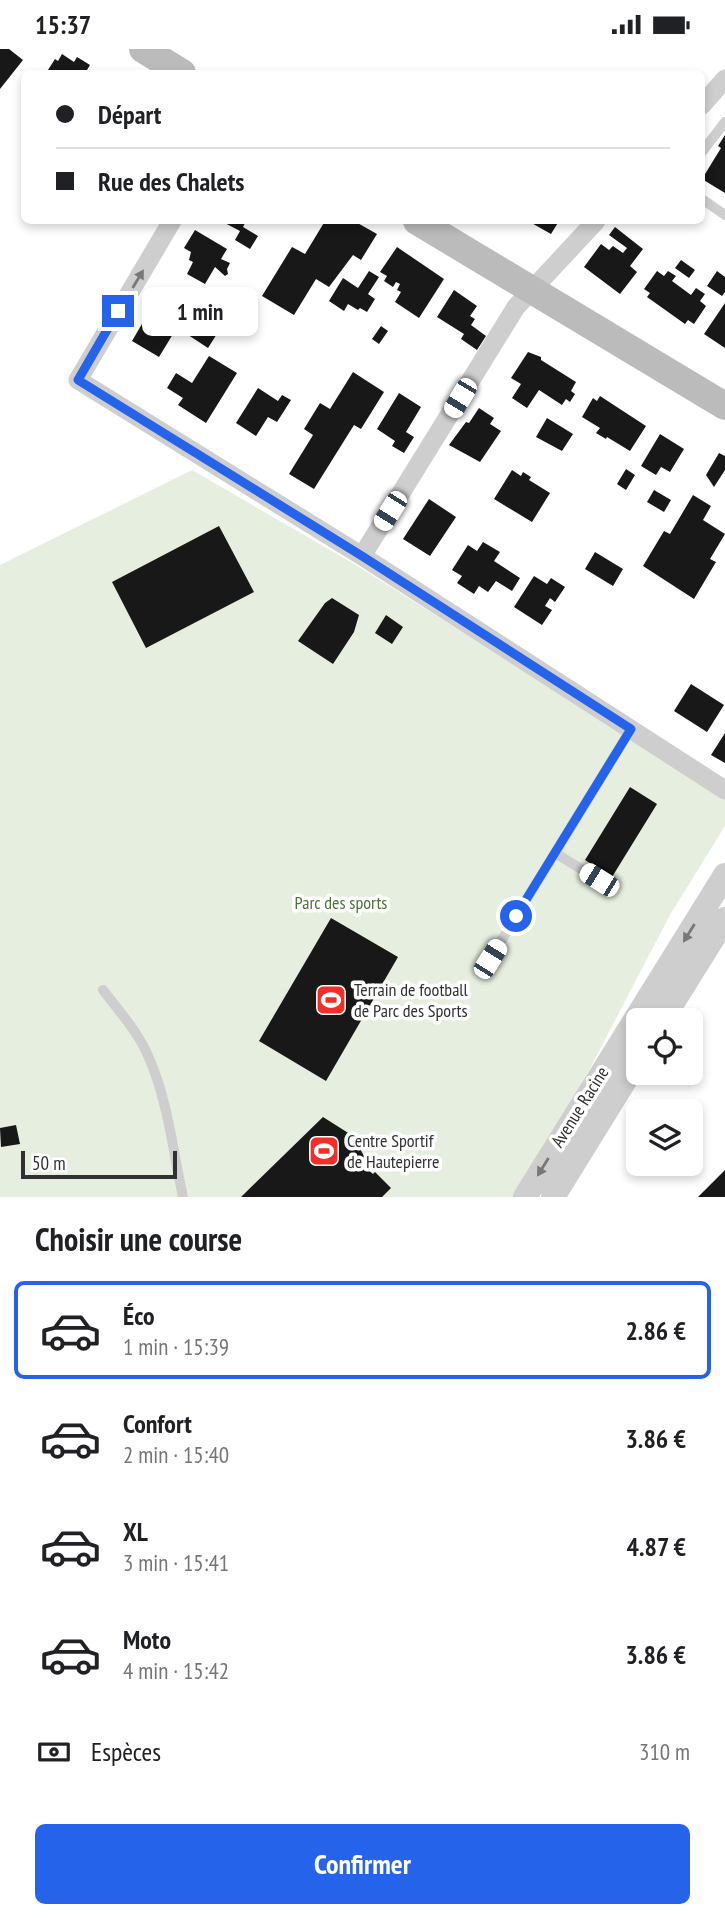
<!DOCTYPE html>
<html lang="fr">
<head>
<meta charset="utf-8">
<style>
	body { margin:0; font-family:"PT Sans Narrow",sans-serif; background:#f2f2f2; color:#202124; height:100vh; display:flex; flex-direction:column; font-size:26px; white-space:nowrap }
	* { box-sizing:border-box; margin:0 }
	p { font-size:23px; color:#757577 }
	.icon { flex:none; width:38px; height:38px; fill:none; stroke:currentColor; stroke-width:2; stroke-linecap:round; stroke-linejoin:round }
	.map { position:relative; height:1148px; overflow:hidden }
	.drawer { display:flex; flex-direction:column; background:#fff; flex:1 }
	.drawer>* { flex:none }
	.banner { position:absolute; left:21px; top:21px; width:684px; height:154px; border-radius:10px; box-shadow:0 4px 10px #0003; display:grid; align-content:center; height:154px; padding:0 35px; background:#fff }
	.buttons { position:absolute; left:626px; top:959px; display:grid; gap:14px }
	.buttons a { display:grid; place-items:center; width:77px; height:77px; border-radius:10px; background:#fff; box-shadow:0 4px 10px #0003; font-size:35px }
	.scale { position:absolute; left:21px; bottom:18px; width:156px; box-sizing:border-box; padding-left:7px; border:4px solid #313131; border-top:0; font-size:19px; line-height:24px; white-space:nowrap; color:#313131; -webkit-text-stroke:5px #fff; paint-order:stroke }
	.end { position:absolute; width:32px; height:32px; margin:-16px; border:9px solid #2563eb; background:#fff; box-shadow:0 0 0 4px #fff }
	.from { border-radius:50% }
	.bubble { position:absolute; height:49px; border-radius:10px; background:#fff; box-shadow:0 4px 10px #0003; font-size:23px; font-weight:800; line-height:49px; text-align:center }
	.car { position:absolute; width:21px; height:42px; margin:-21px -10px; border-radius:9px; box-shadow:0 0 5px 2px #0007; background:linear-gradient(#fff 24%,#345 0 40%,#fff 0 76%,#345 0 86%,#fff 0) }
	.banner b { display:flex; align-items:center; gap:24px; height:66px; font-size:26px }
	.banner b+b { border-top:2px solid #e0e0e0 }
	.banner i { width:18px; height:18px; background:#202124 }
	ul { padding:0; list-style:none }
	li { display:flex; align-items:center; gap:21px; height:98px; margin:0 14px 10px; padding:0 21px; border:4px solid transparent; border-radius:10px }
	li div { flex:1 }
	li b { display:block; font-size:26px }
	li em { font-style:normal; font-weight:800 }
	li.selected { border-color:#2563eb }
	li>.icon { width:63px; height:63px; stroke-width:1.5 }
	h2 { padding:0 35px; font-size:32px; line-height:84px }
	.pay { display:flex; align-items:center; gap:18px; height:77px; padding:0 35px; font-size:26px }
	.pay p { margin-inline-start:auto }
	.button { display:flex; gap:14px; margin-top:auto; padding:14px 35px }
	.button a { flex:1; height:80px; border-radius:10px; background:#2563eb; color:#fff; font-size:28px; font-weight:800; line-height:80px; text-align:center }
	.status { display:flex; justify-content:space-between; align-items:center; height:49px; padding:0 35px; background:#fff; direction:ltr }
	.status svg { height:19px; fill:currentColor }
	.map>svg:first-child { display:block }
	.park { fill:#e6efdf }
	.building { fill:#181818 }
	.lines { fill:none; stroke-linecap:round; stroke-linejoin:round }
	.service { stroke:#cecece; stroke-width:10 }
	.minor { stroke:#cecece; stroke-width:19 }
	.tertiary { stroke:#cecece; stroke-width:24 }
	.secondary { stroke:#bbb; stroke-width:28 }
	.oneway { fill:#787878 }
	.route { stroke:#2563eb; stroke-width:9 }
	.labels { text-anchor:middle; stroke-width:7; stroke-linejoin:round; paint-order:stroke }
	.park-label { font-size:18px; fill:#4e723a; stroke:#fff }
	.poi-label { font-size:18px; fill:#313131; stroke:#fff; text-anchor:start }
	.street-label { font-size:18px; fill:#313131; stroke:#fff }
</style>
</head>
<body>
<div class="status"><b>15:37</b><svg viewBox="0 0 49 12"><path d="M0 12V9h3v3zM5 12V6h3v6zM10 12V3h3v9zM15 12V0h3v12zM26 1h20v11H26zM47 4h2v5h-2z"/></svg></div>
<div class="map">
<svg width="725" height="1148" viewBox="0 0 725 1148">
	<rect width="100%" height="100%" fill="#fff"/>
	<!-- park -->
	<path class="park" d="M 192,421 L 356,516 L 725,749 L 725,777 L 670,866 L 523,1148 L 0,1148 L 0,516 Z"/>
	<!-- building -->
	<path class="building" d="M 0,0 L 9,0 L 23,11 L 0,40 Z
		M 62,5 L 74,13 L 77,8 L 90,16 L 87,21 L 93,24 L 50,24 L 51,23 L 48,21 L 55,10 L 58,12 Z
		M 725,86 L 725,144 L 702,130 L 721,99 L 718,97 Z
		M 221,172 L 246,172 L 243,178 L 258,187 L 250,200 L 235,191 L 240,182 Z
		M 325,172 L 354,172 L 377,185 L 361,211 L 353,206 L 329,238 L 316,230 L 294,266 L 262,247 L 292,198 L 305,205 Z
		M 528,172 L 559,172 L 551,185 Z
		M 615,178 L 643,200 L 630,217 L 637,223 L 620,245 L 584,218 L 601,195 L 609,201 L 613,197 L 623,204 L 627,199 L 609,186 Z
		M 195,181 L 227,200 L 221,210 L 230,214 L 227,220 L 228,225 L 225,227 L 215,218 L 205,235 L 187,225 L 193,213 L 189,211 L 191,203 L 184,199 Z
		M 397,198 L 444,230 L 419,269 L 395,253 L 401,243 L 397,241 L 400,235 L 396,233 L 393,238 L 384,232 L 387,227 L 380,223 Z
		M 681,211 L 695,221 L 689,229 L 675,219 Z
		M 369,222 L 379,228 L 368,245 L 375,250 L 367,263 L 360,259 L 358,261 L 348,255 L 344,262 L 329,252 L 343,229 L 358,239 Z
		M 657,222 L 664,227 L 668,222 L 676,227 L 672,232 L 691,246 L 696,239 L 705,245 L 700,252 L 706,257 L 694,275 L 688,271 L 685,275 L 647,248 L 650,244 L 644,240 Z
		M 717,222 L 725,228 L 725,243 L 722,247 L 707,237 Z
		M 454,241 L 477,257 L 470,267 L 475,270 L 471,276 L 486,287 L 477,301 L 461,290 L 464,285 L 437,268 Z
		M 725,254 L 725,299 L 704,285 Z
		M 187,258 L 203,267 L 208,258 L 227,269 L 208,299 L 176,278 Z
		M 146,268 L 153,273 L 155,269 L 165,275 L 163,279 L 173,285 L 159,308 L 132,292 Z
		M 381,277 L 388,282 L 379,295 L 372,290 Z
		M 528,303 L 541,308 L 541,311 L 576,333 L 571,342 L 575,345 L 570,353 L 566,350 L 562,356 L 539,341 L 527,359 L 512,349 L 521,335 L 511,329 Z
		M 209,307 L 237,324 L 206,374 L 178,356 L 183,349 L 167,339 L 176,324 L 192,334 Z
		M 353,323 L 384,343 L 361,380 L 354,376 L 314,440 L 289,425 L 313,386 L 304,380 L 320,354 L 330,360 Z
		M 258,339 L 278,352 L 282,346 L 291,351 L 277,373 L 268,368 L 256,387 L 236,374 Z
		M 399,344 L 421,358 L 406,383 L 414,388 L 404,404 L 392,397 L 395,392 L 377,380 Z
		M 600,347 L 646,377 L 630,402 L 607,388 L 606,390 L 596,384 L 600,379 L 582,368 L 593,349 L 597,352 Z
		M 479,359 L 494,369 L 490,375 L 501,382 L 480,413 L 449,396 L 466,373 L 469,374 Z
		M 547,369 L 573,385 L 562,402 L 536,388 Z
		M 660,385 L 684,400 L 670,423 L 661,418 L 656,426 L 641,417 Z
		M 719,404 L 725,407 L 725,421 L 714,438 L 706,426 Z
		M 626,420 L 635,426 L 626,441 L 617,435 Z
		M 512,421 L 521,427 L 523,423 L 531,428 L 529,431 L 550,444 L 532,473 L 494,450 Z
		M 654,441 L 671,451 L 664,463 L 647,453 Z
		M 693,446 L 711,457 L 703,471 L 725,485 L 710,510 L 716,513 L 694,550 L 643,517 L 664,482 L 670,485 Z
		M 429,450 L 456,468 L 430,507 L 403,490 Z
		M 219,477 L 254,543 L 146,599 L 112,533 Z
		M 483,493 L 500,503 L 494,512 L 520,529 L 512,542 L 496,532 L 488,543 L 479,537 L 474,545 L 457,534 L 462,527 L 452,521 L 468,496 L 477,502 Z
		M 595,503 L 623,520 L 613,537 L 585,520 Z
		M 534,527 L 547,535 L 551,529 L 565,538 L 555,553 L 550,549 L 545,557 L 552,561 L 542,576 L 514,558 Z
		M 332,549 L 359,566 L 354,583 L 333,615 L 298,592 L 325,554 Z
		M 386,566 L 403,578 L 392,595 L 375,584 Z
		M 691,635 L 724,656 L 707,683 L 674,662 Z
		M 725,684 L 725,714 L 711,706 Z
		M 630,738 L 657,755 L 612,828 L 585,811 Z
		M 331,869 L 398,908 L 326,1032 L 259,992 Z
		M 323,1068 L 353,1087 L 370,1118 L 368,1121 L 373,1125 L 375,1123 L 391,1139 L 382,1148 L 241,1148 Z
		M 16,1076 L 20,1095 L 1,1098 L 0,1079 Z
		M 725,1121 L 725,1148 L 698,1148 Z"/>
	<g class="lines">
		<!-- service -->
		<path class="service" d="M 702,103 L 725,73
			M 702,150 L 725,166
			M 555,804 L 599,831
			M 490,910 L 631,680
			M 103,941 C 119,962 139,984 149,1009 C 168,1052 173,1103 183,1148"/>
		<!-- minor -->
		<path class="minor" d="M 702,56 L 725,30
			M 172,172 L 78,331 L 362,507 L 725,741
			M 362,507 L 516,258 L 596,172"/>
		<!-- tertiary -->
		<path class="tertiary" d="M 662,971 L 725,870
			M 525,1148 L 725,826
			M 553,1148 L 639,1009"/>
		<!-- secondary -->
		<path class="secondary" d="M 143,0 L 182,24
			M 417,172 C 519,234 622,295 725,357"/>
	</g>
	<!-- one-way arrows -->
	<defs><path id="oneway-solid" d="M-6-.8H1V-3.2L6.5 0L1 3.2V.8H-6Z" transform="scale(1.75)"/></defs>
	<g class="oneway">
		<use href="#oneway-solid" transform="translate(138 230) rotate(-59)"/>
		<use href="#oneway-solid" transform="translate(689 884) rotate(122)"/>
		<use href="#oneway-solid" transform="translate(543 1118) rotate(122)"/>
	</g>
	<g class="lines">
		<!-- route -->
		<path class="route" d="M 118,262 L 78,331 L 362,507 L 631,680 L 516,867"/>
	</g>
	<!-- icons -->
	<defs>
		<g id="stadium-square" transform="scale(1.575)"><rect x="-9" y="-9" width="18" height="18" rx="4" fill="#f42d27" stroke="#fff"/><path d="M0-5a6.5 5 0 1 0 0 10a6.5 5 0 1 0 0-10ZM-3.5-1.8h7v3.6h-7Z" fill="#fff"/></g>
	</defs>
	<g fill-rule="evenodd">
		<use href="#stadium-square" x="331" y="951"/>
		<use href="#stadium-square" x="324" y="1102"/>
	</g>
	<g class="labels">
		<!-- park labels -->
		<g class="park-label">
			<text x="341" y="860">Parc des sports</text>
		</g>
		<!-- poi labels -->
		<g class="poi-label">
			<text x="354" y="947">Terrain de football<tspan x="354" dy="21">de Parc des Sports</tspan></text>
			<text x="347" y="1098">Centre Sportif<tspan x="347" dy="21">de Hautepierre</tspan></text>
		</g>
		<!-- street labels -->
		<g class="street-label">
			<text transform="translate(580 1058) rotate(-58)" y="6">Avenue Racine</text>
		</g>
	</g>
</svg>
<div class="buttons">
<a><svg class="icon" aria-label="locate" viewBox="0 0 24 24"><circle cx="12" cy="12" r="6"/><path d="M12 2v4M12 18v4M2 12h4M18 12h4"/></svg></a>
<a><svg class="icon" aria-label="layers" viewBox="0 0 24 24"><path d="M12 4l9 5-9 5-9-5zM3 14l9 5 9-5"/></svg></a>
</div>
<div class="scale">50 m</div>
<i class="end from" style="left:516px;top:867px"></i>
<i class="end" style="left:118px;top:262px"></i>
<div class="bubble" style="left:142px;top:238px;width:116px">1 min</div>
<i class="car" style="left:460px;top:349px;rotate:211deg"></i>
<i class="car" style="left:390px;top:462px;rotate:212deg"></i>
<i class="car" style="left:599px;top:831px;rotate:302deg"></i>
<i class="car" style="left:490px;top:910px;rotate:32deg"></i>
<div class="banner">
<b><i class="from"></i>Départ</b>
<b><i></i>Rue des Chalets</b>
</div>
</div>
<section class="drawer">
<h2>Choisir une course</h2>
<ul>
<li class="selected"><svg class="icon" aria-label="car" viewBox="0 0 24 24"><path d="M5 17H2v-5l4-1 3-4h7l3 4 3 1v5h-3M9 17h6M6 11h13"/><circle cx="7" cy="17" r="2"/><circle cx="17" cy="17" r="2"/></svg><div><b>Éco</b><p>1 min · 15:39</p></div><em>2.86 €</em></li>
<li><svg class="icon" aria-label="car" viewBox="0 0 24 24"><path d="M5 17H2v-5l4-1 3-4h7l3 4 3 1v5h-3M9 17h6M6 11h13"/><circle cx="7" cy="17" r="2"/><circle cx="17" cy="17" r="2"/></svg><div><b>Confort</b><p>2 min · 15:40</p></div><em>3.86 €</em></li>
<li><svg class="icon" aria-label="car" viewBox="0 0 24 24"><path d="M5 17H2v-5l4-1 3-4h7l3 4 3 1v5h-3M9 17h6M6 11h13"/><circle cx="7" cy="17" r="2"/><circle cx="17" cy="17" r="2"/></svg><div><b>XL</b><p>3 min · 15:41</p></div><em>4.87 €</em></li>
<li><svg class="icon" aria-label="car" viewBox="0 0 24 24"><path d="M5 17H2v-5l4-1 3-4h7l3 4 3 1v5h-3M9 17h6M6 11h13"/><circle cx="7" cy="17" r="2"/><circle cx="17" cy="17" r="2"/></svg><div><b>Moto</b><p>4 min · 15:42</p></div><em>3.86 €</em></li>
</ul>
<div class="pay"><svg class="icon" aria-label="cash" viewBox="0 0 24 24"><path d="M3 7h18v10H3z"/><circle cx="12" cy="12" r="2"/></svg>Espèces<p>310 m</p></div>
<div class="button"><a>Confirmer</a></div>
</section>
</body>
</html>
